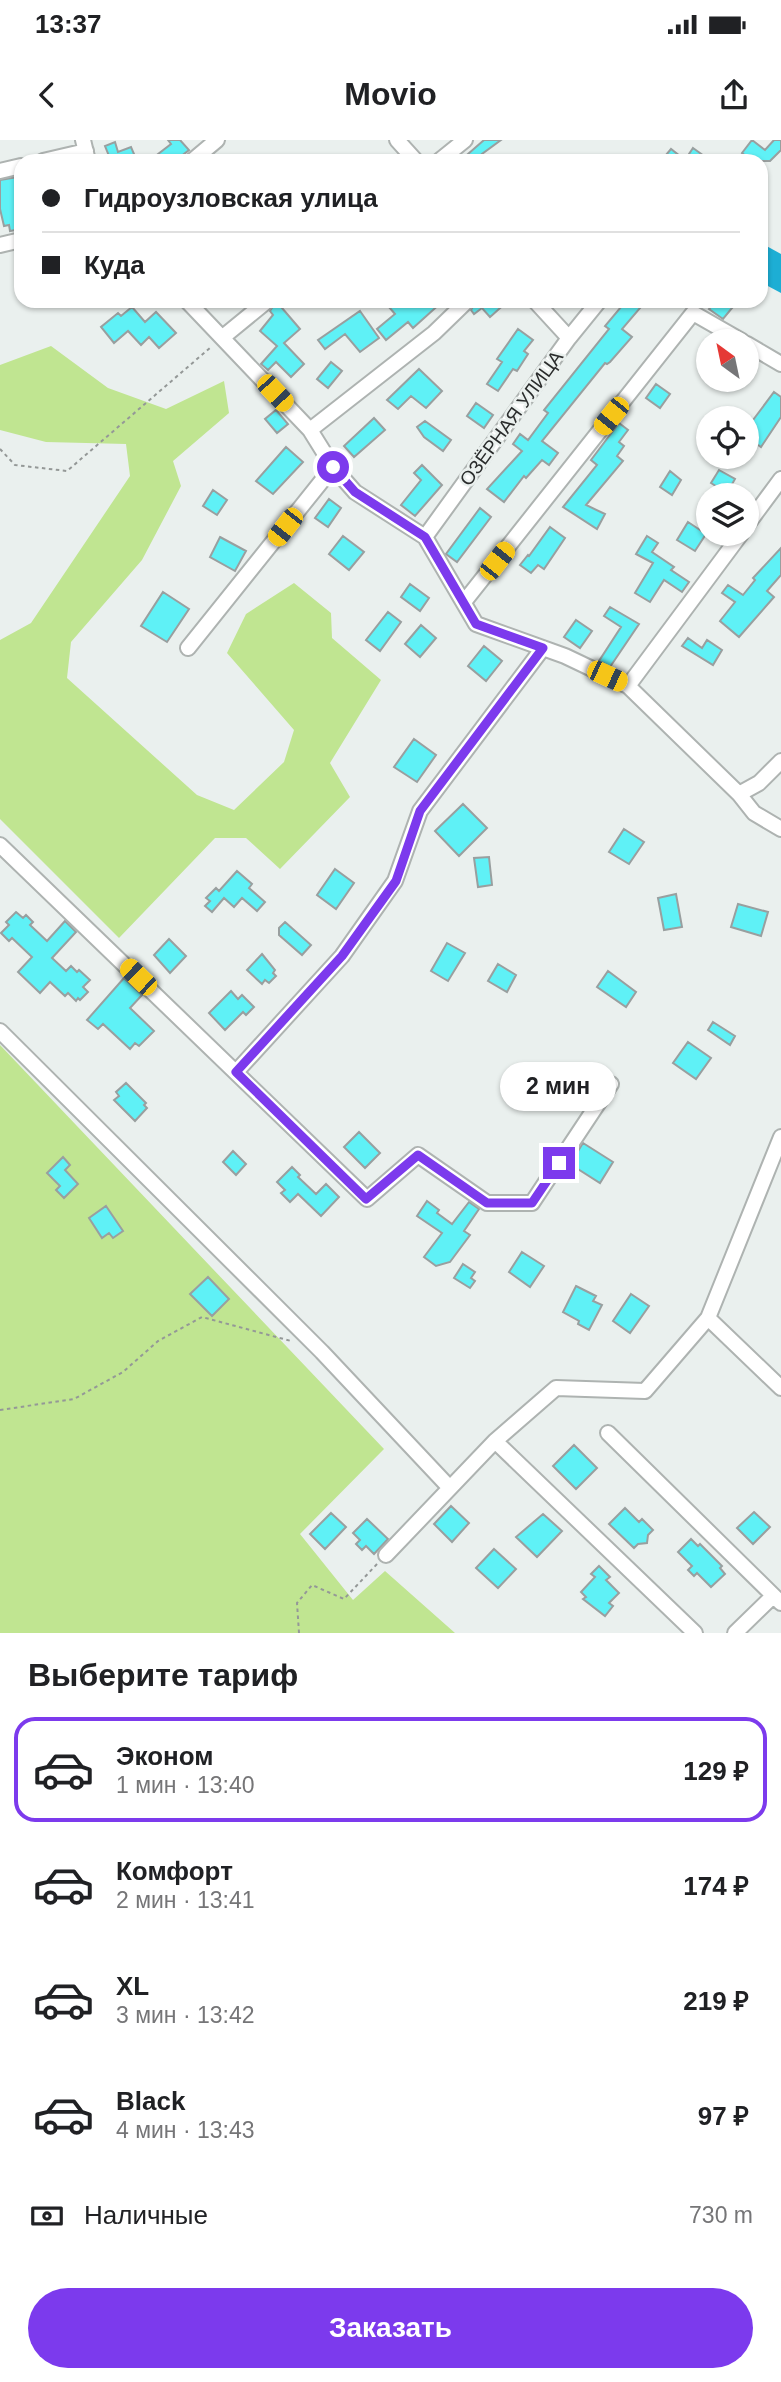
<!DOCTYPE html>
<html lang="ru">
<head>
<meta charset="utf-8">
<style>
	body { margin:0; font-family:Arial,sans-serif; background:#f2f2f2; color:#202124; height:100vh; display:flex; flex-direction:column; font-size:26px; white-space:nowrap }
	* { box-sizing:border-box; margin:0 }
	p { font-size:23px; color:#757577 }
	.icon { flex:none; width:38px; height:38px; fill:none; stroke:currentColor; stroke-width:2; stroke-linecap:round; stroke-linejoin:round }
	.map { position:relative; height:1493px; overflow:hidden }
	.details { display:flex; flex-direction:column; background:#fff; flex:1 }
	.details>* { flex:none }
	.banner { position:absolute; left:14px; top:14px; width:754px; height:154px; border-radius:21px; box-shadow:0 2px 5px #0004; display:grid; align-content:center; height:154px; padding:0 28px; background:#fff }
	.needle { width:46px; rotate:327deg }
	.fabs { position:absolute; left:696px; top:189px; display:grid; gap:14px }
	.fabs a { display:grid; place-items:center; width:63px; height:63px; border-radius:50%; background:#fff; box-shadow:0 2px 5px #0004; font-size:35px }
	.end { position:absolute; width:32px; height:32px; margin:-16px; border:9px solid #7c3aed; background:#fff; box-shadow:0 0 0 4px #fff }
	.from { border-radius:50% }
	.bubble { position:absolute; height:49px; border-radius:24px; background:#fff; box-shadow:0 2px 5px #0004; font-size:23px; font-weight:800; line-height:49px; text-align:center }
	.car { position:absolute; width:21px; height:42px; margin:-21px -10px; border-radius:9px; box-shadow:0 0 5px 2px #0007; background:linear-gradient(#f5c518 24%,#345 0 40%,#f5c518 0 76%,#345 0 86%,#f5c518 0) }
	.banner b { display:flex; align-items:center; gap:24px; height:66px; font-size:26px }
	.banner b+b { border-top:2px solid #e0e0e0 }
	.banner i { width:18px; height:18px; background:#202124 }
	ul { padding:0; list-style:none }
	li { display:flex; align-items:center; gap:21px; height:105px; margin:0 14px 10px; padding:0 14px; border:4px solid transparent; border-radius:21px }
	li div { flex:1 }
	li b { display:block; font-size:26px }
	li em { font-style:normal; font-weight:800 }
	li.active { border-color:#7c3aed }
	li>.icon { width:63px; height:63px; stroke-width:1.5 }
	h2 { padding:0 28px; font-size:32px; line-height:84px }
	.pay { display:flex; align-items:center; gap:18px; height:77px; padding:0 28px; font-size:26px }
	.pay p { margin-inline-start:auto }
	.cta { display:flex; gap:14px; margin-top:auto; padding:14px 28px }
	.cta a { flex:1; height:80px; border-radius:42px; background:#7c3aed; color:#fff; font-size:28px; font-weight:800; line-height:80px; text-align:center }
	.status { display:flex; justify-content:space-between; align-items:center; height:49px; padding:0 35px; background:#fff; direction:ltr }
	.status svg { height:19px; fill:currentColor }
	header { display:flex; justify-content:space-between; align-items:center; height:91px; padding:0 28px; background:#fff; font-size:32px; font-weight:800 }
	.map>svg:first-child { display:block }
	.green { fill:#c0e591 }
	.water { fill:#1daed4 }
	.building { fill:#5ff1f6; stroke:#999f9f; stroke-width:2 }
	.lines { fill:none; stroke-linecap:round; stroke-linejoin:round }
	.minor-casing { stroke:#aeb3b1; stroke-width:18 }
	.path { stroke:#949897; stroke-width:2; stroke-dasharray:3.5 3.5; stroke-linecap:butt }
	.minor { stroke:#fff; stroke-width:14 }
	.route { stroke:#7c3aed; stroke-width:9 }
	.labels { text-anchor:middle; stroke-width:5; stroke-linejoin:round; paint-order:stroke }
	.street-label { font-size:19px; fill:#2a2c2c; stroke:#eaf0ee }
</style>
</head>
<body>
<div class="status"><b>13:37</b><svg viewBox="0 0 49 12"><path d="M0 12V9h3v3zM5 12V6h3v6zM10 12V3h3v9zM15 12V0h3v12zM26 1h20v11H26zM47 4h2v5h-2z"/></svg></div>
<header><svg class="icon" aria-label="back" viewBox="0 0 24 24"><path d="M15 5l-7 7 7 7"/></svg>Movio<svg class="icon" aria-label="share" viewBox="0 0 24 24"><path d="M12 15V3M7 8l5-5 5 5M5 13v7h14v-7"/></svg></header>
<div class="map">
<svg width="781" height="1493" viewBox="0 0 781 1493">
	<rect width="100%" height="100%" fill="#eaf0ee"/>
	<!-- green -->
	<path class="green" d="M 51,206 L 108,248 L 166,269 L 224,241 L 229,273 L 173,321 L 181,346 L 142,420 L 71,502 L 67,538 L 197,655 L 234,670 L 284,622 L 294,590 L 227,513 L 246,474 L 294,443 L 331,473 L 332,498 L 381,540 L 330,623 L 350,657 L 280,729 L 246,698 L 215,698 L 119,798 L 0,679 L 0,500 L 31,483 L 130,336 L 126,304 L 46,302 L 0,290 L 0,225 Z
		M 0,905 L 384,1309 L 300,1394 L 353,1460 L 385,1431 L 455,1493 L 0,1493 Z"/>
	<!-- water -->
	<path class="water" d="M 761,103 L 781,114 L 781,153 L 766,145 L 761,139 Z"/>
	<!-- building -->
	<path class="building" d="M 168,0 L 180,0 L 189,10 L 175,21 L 149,21 L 171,4 Z
		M 484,0 L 501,0 L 482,14 L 488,21 L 460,21 Z
		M 752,0 L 765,10 L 774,0 L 781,0 L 781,10 L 770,21 L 752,21 L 742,13 Z
		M 115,2 L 118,12 L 131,7 L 137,21 L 97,21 L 109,16 L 105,6 Z
		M 693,8 L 711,21 L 661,21 L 671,9 L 685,20 Z
		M 18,37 L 21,51 L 21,89 L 10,91 L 9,85 L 4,86 L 0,69 L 0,40 Z
		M 276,161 L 300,189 L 284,203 L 304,224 L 291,237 L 276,222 L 268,230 L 261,224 L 277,206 L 260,191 L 273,175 L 270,171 Z
		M 396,161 L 443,161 L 413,188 L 408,182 L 386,200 L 377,189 L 395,174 L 389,167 Z
		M 476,161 L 508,161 L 490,177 L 482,168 L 474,174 L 471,170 Z
		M 626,161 L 646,161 L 622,189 L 632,197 L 610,222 L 607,224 L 605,223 L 542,301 L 558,313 L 549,325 L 542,320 L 526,338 L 524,336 L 504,362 L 487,349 L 522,311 L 513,304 L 520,294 L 528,300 L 548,273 L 544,270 L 609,189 L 605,186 Z
		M 716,161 L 724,161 L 732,168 L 723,179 L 709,169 Z
		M 132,167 L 145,182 L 156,172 L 176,193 L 159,208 L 149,197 L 141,205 L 128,191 L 114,203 L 101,187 L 118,173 L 121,176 Z
		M 360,171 L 379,198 L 360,212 L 345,194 L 325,209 L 318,200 Z
		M 518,189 L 533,200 L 524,211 L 528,214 L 517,231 L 513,229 L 498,251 L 487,244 L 502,222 L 497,219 Z
		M 331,222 L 342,231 L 328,248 L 317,239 Z
		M 419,229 L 442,251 L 426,268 L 411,256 L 398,269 L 387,260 Z
		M 656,244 L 670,254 L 660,268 L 646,258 Z
		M 774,252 L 781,257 L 781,277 L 761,307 L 747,297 L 747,288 Z
		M 476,263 L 493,275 L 484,288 L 467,276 Z
		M 276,270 L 288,284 L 277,293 L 265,279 Z
		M 374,278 L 385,290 L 354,317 L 344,306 Z
		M 425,281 L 451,300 L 443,311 L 424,297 L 417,287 Z
		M 619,283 L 628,290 L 619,302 L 624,306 L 617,316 L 623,321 L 586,365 L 605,374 L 597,389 L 563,367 L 597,325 L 591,320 Z
		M 286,307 L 303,322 L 273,354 L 256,341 Z
		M 422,325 L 442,345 L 415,376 L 401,365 L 421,340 L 414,333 Z
		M 719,330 L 735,339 L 727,353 L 711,343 Z
		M 670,331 L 681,340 L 672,355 L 660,347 Z
		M 213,350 L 227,360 L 217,375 L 203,366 Z
		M 329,359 L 341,368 L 328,387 L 315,378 Z
		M 480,368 L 491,377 L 457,422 L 446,414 Z
		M 688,382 L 706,394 L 695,411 L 677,400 Z
		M 550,387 L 565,398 L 544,429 L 538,425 L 531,433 L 520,425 L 528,415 L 529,416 Z
		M 343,396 L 364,412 L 349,430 L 329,414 Z
		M 647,396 L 658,403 L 652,412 L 674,427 L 671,430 L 689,442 L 682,452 L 664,440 L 650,462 L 635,453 L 653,423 L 636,414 Z
		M 220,397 L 246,411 L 235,431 L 210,417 Z
		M 781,408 L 781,435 L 767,451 L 774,457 L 739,497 L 720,481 L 735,462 L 722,453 L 728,445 L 743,455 L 755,440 L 753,438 Z
		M 410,444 L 429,458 L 420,471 L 401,457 Z
		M 163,452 L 189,469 L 167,502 L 141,486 Z
		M 610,467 L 639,484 L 610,527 L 599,521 L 621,487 L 604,476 Z
		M 388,472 L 401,482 L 380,511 L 366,500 Z
		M 576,480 L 592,491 L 580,508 L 564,497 Z
		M 421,485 L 436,498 L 420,517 L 405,504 Z
		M 688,498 L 702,508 L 707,500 L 722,510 L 713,525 L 682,506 Z
		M 484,506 L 502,521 L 486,541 L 468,526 Z
		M 414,599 L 436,615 L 417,642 L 394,627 Z
		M 463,664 L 487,688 L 459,716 L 435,691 Z
		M 624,689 L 644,702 L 629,724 L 609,712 Z
		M 489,717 L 492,745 L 478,747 L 474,718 Z
		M 335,729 L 354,743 L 336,769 L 317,755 Z
		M 237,731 L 252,744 L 249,748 L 265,762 L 257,771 L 242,758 L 234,767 L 224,758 L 212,772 L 205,766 L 210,761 L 206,758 L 216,748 L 219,751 Z
		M 676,754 L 682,787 L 664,790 L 658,758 Z
		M 738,764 L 768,772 L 761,796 L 731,787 Z
		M 16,772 L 23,778 L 26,775 L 33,782 L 30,785 L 47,801 L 65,781 L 76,792 L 52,818 L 66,831 L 71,826 L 77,832 L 79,830 L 90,840 L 83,847 L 88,852 L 80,860 L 78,858 L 76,861 L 68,853 L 65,856 L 50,842 L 40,853 L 18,832 L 32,817 L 12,798 L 9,801 L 1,793 L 9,785 L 6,782 Z
		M 285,782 L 311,805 L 302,815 L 279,795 L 279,788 Z
		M 169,799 L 186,816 L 170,833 L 154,815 Z
		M 447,803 L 465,813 L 448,841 L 431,831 Z
		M 262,814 L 275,830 L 273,833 L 276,836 L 269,843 L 265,840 L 262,844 L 247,830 Z
		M 498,824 L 516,835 L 507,852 L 488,841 Z
		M 608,831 L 636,852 L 626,867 L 597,847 Z
		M 124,838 L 142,855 L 130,868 L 154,891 L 139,906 L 135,903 L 130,909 L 103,884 L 98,889 L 87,880 Z
		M 231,851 L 238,859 L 242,855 L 254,867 L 246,875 L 243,872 L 225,890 L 209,873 Z
		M 713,882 L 735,896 L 730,905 L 708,890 Z
		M 688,902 L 711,918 L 696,939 L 673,923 Z
		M 126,943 L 146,963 L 144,965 L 147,968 L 135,981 L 114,960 L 119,956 L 116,952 Z
		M 359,992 L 380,1013 L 365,1028 L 344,1007 Z
		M 583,1003 L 613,1022 L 600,1043 L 570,1024 Z
		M 233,1011 L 246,1024 L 236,1035 L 223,1022 Z
		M 63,1017 L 70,1025 L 65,1030 L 78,1044 L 64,1058 L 56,1050 L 60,1046 L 47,1033 Z
		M 292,1027 L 300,1035 L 298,1037 L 316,1054 L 326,1044 L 339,1057 L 321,1076 L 298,1054 L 290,1062 L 281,1053 L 285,1050 L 277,1042 Z
		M 427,1061 L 439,1070 L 437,1073 L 452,1084 L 469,1062 L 479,1069 L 464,1091 L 470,1095 L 450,1122 L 436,1126 L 424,1117 L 442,1093 L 417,1076 Z
		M 106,1066 L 123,1091 L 113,1098 L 109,1093 L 102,1098 L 89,1078 Z
		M 522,1112 L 544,1126 L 530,1147 L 509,1132 Z
		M 463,1124 L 475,1132 L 471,1138 L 475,1141 L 470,1148 L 454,1138 Z
		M 208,1137 L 229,1159 L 212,1176 L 190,1154 Z
		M 576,1146 L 596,1156 L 593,1161 L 602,1165 L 589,1190 L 578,1184 L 579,1181 L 563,1172 Z
		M 631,1154 L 649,1166 L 630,1193 L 613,1181 Z
		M 574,1305 L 597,1328 L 576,1349 L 553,1326 Z
		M 451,1366 L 469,1383 L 452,1402 L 434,1384 Z
		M 625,1368 L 639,1382 L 642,1379 L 653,1390 L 648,1395 L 647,1403 L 638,1404 L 634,1408 L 609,1384 Z
		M 754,1372 L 770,1387 L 753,1404 L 737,1388 Z
		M 331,1373 L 346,1387 L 325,1409 L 310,1394 Z
		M 543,1374 L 562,1391 L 537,1417 L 516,1397 Z
		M 367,1379 L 388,1399 L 374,1414 L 366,1406 L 362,1410 L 356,1404 L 360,1400 L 353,1393 Z
		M 691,1399 L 698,1406 L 700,1404 L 722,1426 L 720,1428 L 725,1434 L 711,1447 L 697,1433 L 694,1436 L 688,1430 L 692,1426 L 678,1412 Z
		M 494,1409 L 516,1429 L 498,1448 L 476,1428 Z
		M 599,1426 L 610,1437 L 606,1440 L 619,1453 L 609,1463 L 613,1466 L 605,1476 L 583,1459 L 586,1457 L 581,1452 L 595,1437 L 591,1434 Z"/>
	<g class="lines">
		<!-- minor casing -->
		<g class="minor-casing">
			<path id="minor" d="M 83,0 L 88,21
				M 397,0 L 416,21
				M 43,21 L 86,11
				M 192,21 L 217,0
				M 439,21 L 465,0
				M 0,31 L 21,26
				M 0,105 L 21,100
				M 187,161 L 310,290 L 333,327 L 355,352 L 425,397 L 476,484 L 565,516 L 628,546 L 739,654 L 754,673 L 781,689
				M 535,161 L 569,198
				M 223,197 L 267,161
				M 747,204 L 781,224
				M 310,290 L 434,193 L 467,161
				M 747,385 L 781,339
				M 425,397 L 569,198 L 599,161
				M 464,462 L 693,173 L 742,201
				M 188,508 L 333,327
				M 628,546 L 741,394
				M 739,654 L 759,643 L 781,621
				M 0,705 L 367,1059 L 418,1015 L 487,1063 L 532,1063 L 611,944
				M 0,891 L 322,1212 L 449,1347
				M 236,932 L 342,816 L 395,741 L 420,671 L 543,508
				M 781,997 L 708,1178 L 781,1248
				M 608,1293 L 781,1463
				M 495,1301 L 695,1493
				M 386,1415 L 495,1301 L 556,1248 L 645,1251 L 708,1178
				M 735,1493 L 773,1456"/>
		</g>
		<!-- path -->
		<path class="path" d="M 0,309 L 15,325 L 67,331 L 211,207
			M 0,1270 L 74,1259 L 123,1232 L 158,1201 L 202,1177 L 291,1201
			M 299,1493 L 297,1463 L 312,1445 L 344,1459 L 378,1423"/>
		<!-- minor -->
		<use href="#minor" class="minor"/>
	</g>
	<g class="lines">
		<!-- route -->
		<path class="route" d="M 333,327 L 355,352 L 425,397 L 476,484 L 543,508 L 420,671 L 396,741 L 342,816 L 236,932 L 366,1059 L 418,1015 L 487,1063 L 532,1063 L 559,1023"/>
	</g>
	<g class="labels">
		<!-- street labels -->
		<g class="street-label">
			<text transform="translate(511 278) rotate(-54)" y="7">ОЗЁРНАЯ УЛИЦА</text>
		</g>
	</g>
</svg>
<div class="fabs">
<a><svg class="needle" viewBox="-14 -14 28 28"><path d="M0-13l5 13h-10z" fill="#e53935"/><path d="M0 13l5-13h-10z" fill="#757577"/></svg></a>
<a><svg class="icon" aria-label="locate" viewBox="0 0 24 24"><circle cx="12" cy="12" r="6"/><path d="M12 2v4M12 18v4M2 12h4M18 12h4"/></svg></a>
<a><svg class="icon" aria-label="layers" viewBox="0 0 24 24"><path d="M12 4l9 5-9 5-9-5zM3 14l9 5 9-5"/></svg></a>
</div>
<i class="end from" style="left:333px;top:327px"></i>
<i class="end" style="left:559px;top:1023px"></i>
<div class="bubble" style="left:500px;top:922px;width:116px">2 мин</div>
<i class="car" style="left:275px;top:253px;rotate:137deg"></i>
<i class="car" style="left:611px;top:276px;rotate:219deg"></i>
<i class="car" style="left:285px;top:387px;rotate:218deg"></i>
<i class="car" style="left:497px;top:421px;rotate:38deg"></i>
<i class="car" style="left:607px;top:536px;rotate:115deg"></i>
<i class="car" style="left:138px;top:837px;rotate:314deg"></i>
<div class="banner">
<b><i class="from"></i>Гидроузловская улица</b>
<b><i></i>Куда</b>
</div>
</div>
<section class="details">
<h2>Выберите тариф</h2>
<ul>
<li class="active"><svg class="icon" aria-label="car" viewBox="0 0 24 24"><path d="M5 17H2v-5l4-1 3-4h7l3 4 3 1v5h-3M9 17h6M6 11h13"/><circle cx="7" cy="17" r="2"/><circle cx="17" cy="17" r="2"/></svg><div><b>Эконом</b><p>1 мин · 13:40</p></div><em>129 ₽</em></li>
<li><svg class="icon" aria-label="car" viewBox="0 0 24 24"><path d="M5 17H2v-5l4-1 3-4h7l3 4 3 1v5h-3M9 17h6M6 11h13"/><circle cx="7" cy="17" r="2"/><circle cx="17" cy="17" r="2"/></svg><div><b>Комфорт</b><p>2 мин · 13:41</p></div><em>174 ₽</em></li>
<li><svg class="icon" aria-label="car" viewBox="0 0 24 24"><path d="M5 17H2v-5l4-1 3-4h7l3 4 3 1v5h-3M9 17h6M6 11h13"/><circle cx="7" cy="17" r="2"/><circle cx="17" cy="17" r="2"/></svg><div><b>XL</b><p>3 мин · 13:42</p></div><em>219 ₽</em></li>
<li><svg class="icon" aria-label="car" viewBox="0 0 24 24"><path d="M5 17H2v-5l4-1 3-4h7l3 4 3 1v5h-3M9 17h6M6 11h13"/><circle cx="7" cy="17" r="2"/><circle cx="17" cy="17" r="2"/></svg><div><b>Black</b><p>4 мин · 13:43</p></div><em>97 ₽</em></li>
</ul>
<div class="pay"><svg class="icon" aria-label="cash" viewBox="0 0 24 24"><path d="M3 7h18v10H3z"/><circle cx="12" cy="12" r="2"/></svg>Наличные<p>730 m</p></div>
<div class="cta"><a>Заказать</a></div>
</section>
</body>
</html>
